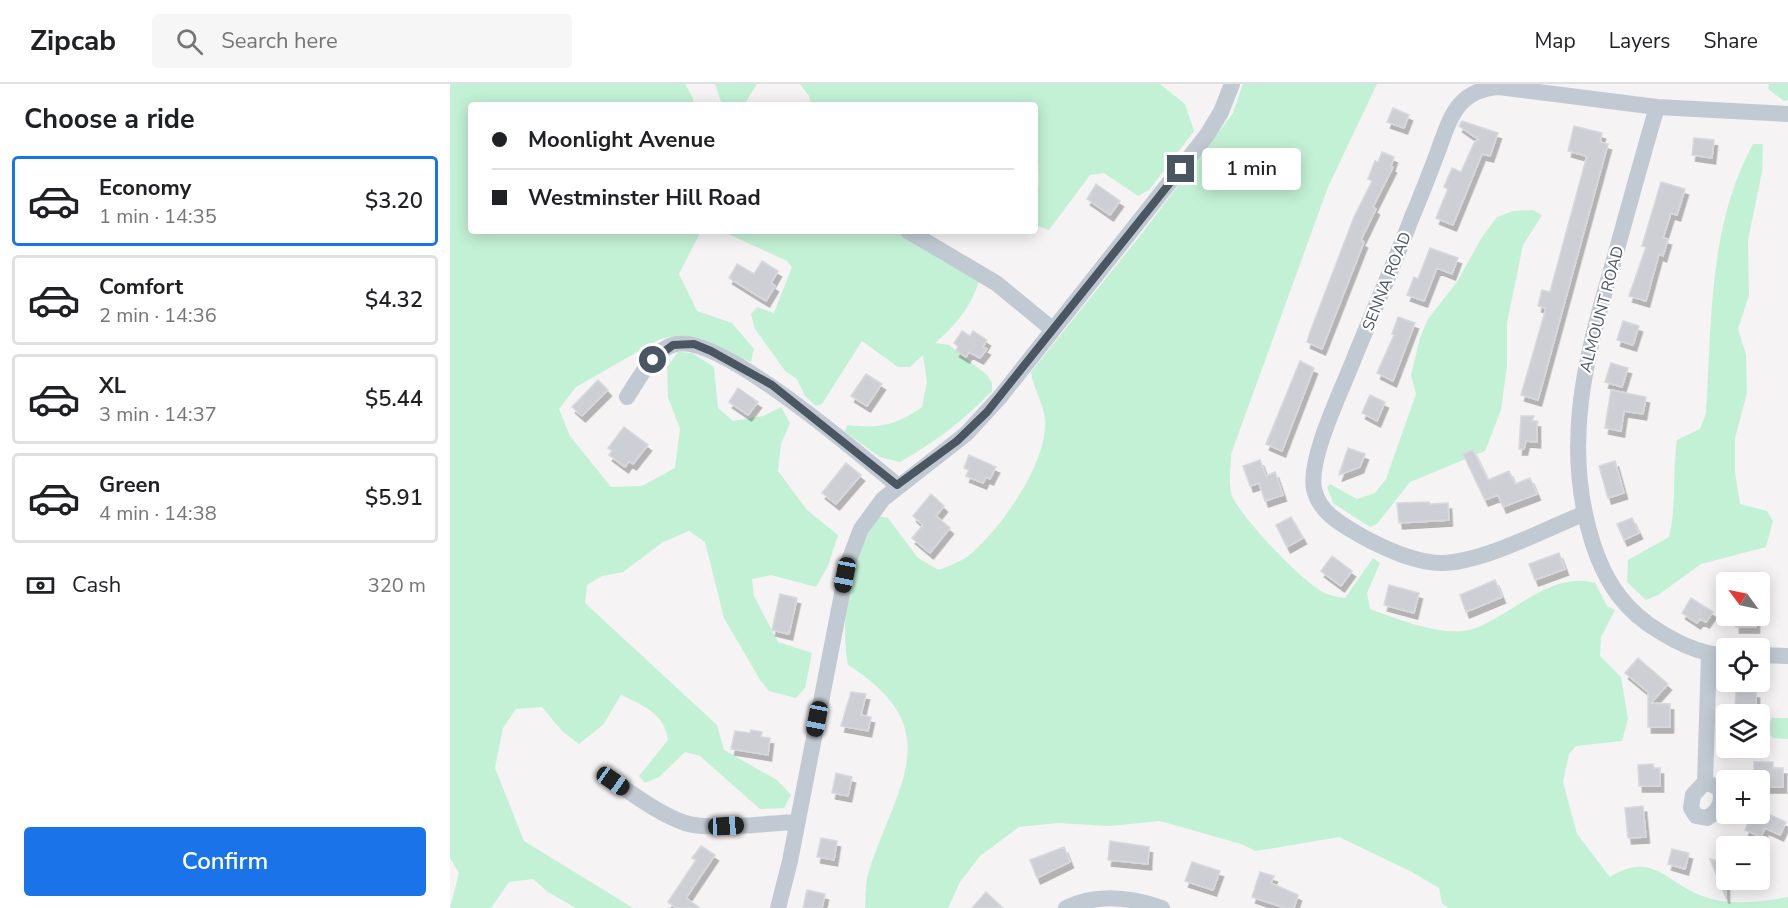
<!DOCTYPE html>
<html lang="en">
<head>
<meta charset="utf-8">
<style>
	body { margin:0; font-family:"Nunito Sans",sans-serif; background:#f6f6f6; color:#202124; height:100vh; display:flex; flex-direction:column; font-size:22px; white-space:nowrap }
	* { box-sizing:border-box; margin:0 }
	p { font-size:20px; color:#757577 }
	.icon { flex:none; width:33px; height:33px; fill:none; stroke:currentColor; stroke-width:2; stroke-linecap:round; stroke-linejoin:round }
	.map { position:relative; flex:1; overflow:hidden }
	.side { display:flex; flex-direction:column; background:#fff; width:450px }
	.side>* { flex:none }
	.banner { position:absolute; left:18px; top:18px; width:570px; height:132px; border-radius:6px; box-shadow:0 3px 15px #0003; display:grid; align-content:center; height:132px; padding:0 24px; background:#fff }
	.needle { width:39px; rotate:303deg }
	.controls { position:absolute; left:1266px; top:488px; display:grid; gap:12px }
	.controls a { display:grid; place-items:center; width:54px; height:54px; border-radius:6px; background:#fff; box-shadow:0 3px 15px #0003; font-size:30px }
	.end { position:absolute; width:27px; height:27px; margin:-14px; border:8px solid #4a5661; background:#fff; box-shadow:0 0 0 3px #fff }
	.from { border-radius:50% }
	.bubble { position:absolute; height:42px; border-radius:6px; background:#fff; box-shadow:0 3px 15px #0003; font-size:20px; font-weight:600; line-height:42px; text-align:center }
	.car { position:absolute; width:18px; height:36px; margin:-18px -9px; border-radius:8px; box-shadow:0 0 4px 2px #0007; background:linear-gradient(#222 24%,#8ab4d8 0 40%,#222 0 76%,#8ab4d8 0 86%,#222 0) }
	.banner b { display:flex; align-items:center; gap:21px; height:57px; font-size:22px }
	.banner b+b { border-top:2px solid #e0e0e0 }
	.banner i { width:15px; height:15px; background:#202124 }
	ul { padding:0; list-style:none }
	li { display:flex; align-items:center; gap:18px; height:90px; margin:0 12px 9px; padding:0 12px; border:3px solid #e0e0e0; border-radius:6px }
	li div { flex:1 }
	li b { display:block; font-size:22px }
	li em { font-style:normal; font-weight:600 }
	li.active { border-color:#1a73e8 }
	li>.icon { width:54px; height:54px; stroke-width:1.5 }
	h2 { padding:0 24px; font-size:27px; line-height:72px }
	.pay { display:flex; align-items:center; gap:15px; height:66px; padding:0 24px; font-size:22px }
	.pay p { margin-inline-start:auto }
	.primary-button { display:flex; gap:12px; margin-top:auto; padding:12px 24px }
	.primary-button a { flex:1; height:69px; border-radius:6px; background:#1a73e8; color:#fff; font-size:24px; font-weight:600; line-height:69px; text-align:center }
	header { display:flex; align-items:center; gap:36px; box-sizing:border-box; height:84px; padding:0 30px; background:#fff; border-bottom:2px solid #e0e0e0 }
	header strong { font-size:28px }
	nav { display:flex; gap:33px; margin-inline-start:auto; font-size:21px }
	.search { width:420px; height:54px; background:#f6f6f6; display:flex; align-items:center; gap:15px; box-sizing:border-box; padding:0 21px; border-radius:6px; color:#757577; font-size:22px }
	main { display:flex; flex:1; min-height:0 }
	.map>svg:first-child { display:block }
	.green { fill:#c3f1d5 }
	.building { fill:#cdcfd5; stroke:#d7d9de; stroke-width:1.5; filter:url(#shadow) }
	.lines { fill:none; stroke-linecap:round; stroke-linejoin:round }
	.minor { stroke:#c1cad2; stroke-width:16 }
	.route { stroke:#4a5661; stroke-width:8 }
	.labels { text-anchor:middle; stroke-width:4.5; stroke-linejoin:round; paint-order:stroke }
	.street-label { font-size:16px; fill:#4a5661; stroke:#fff }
</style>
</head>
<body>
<header>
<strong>Zipcab</strong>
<div class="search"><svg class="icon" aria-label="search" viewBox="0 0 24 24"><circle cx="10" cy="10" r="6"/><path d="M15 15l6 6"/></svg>Search here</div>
<nav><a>Map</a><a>Layers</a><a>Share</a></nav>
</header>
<main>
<section class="side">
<h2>Choose a ride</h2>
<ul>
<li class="active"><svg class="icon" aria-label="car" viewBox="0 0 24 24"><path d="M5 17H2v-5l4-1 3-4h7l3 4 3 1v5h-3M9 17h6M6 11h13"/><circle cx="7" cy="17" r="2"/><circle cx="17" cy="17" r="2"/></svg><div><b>Economy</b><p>1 min · 14:35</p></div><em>$3.20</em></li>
<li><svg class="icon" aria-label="car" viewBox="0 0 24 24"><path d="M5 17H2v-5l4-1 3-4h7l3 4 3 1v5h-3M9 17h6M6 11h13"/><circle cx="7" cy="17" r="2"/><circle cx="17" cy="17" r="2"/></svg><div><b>Comfort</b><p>2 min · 14:36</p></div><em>$4.32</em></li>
<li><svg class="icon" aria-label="car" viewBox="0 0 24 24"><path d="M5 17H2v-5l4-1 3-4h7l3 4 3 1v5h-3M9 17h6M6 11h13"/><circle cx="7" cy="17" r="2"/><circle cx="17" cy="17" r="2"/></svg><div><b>XL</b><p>3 min · 14:37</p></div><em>$5.44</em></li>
<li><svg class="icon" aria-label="car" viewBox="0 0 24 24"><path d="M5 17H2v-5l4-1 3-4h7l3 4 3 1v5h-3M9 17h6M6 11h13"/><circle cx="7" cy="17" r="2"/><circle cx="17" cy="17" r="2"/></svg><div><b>Green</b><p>4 min · 14:38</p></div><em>$5.91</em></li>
</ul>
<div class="pay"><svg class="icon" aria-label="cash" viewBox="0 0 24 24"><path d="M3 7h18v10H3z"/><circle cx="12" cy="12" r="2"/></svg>Cash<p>320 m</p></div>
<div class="primary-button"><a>Confirm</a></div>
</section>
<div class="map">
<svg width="1338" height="824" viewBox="0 0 1338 824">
	<defs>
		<filter id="shadow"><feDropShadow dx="3.5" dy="6" stdDeviation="0" flood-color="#0004"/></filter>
	</defs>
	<rect width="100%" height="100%" fill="#f5f3f3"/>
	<!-- green -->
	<path class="green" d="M 0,0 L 235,0 L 243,14 L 243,21 L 21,21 L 21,147 L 251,147 L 229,190 L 247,227 L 282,239 L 304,265 L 301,278 L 232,251 L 210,255 L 126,303 L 109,325 L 120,352 L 161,403 L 192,402 L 225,384 L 230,345 L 218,313 L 217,283 L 228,268 L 242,269 L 264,283 L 268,324 L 283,337 L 313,332 L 331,323 L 340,339 L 331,360 L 328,387 L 357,426 L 388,451 L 378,482 L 366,503 L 321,491 L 302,495 L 304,512 L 328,558 L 362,569 L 355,604 L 346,614 L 319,607 L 310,596 L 274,534 L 255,458 L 239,447 L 213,458 L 173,488 L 152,492 L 137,501 L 135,519 L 267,641 L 274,666 L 327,696 L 341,711 L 334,724 L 310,725 L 250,672 L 235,668 L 209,693 L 195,699 L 189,692 L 218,656 C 215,630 193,621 171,611 L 153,641 L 129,660 L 112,647 L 92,623 L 66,625 L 53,644 L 45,684 L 74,757 L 183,824 L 126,824 L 98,808 L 83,795 L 59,798 L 41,824 L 0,824 L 9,789 L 0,774 Z
		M 265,0 L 307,0 L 294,21 L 272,21 Z
		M 350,0 L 710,0 L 735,20 L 744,47 L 699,106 L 688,112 L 654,89 L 640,91 L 599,146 L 585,141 L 589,95 L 585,21 L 361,21 L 359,12 Z
		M 793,0 L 927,0 L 878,103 L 781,370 C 781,382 778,401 782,412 C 792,434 854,501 877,510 C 882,512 889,513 895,514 L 923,474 L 930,479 L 917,509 L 920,525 C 947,535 995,554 1023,545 C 1063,531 1101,486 1145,499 L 1157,522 L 1165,526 L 1151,553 L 1150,572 L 1171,593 L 1178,635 L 1172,657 L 1126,662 L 1119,670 L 1113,698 L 1127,750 L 1160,793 C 1204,766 1216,800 1255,813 C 1281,822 1312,818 1338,813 L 1338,824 L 998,824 L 992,819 L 989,804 L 960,787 L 889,753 L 806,767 L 791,760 L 710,737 L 660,742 L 608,739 L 569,743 L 530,772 L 510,798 L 498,824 L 415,824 C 416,812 415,798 419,787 C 446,702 500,645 398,581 C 389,533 401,473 428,432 L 438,434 L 468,474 L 489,486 C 498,482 510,478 518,472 C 550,446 598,379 595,336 C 594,320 583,304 581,288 L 693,148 L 783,29 Z
		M 1319,0 L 1338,0 L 1338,16 L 1334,17 L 1318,5 Z
		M 1303,60 L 1313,60 L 1312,88 L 1298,156 L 1299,211 L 1288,245 L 1296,271 L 1297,309 L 1285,354 L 1285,388 L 1290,420 L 1317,427 L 1323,437 L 1316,463 L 1251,480 L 1208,511 L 1196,516 L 1177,498 L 1178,476 L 1219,453 C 1227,421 1222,389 1227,356 L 1250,345 L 1256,329 C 1262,238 1258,142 1303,60 Z
		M 1083,126 L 1092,131 L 1073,161 L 1057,239 L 1057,281 L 1051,326 L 1035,367 L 960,398 L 927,440 L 920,443 L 883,419 L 877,403 L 880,400 L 907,415 L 925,409 L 936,395 L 966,310 L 961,291 L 970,254 L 978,235 L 1007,198 L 1032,153 L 1047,133 L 1063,127 Z
		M 272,147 L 446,147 L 529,197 C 521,223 506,241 485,259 L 499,261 L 537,291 L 542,299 L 542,307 C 514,336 485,358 450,378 L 430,373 L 395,348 L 397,341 C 430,345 446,341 472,323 L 477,298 L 473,271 L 460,283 L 448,283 L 412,257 L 372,320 L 366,322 L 355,312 L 347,295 L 336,288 L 305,245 L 301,230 L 307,223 L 324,229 L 342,183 L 337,177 Z
		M 1322,634 L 1338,634 L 1338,655 L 1323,654 L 1316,646 Z"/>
	<!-- building -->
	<path class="building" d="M 943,24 L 959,31 L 954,44 L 937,38 Z
		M 1012,37 L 1048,49 L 1040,72 L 1032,70 L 1003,141 L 986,134 L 998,105 L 994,103 L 1002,84 L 1011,88 L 1025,57 L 1029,56 L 1009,42 Z
		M 1124,42 L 1152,49 L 1150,58 L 1158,60 L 1088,316 L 1071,311 L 1096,224 L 1088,222 L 1092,206 L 1100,208 L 1136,75 L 1136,72 L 1118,67 Z
		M 1244,54 L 1264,56 L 1262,74 L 1242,71 Z
		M 932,68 L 944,73 L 941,82 L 943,83 L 923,123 L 926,125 L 911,156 L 914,158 L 872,265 L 857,258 L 860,248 L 904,133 L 922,97 L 918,95 L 925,77 L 928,78 Z
		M 1211,98 L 1235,105 L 1227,131 L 1221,129 L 1213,154 L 1218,155 L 1213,172 L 1209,170 L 1196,217 L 1179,212 L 1196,163 L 1192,162 Z
		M 646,100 L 670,117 L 660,131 L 637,115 Z
		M 980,164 L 1008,174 L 1002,190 L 987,184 L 974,217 L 957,211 L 964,193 L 968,195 Z
		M 312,177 L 328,187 L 321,199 L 325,202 L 316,217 L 279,194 L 287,180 L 304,190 Z
		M 948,233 L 965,239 L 943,297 L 927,289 L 944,251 L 942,250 Z
		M 1173,237 L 1189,242 L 1183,261 L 1167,256 Z
		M 512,247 L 520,252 L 523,247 L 537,256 L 533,263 L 537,265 L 530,274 L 519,268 L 516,273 L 506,267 L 508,262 L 504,259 Z
		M 850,277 L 864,284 L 832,367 L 816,360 Z
		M 1161,279 L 1178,284 L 1172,303 L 1155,298 Z
		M 416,290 L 432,300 L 417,322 L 401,312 Z
		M 148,296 L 158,306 L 132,332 L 122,323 Z
		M 288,304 L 308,318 L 298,331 L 279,318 Z
		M 1161,306 L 1196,313 L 1193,330 L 1174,327 L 1171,347 L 1155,344 Z
		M 920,311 L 935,318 L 927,337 L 912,329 Z
		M 1071,332 L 1084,332 L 1082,337 L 1087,337 L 1087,358 L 1076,357 L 1074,365 L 1069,365 Z
		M 174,343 L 198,361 L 183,380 L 179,377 L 175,383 L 159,371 L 162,367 L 158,364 Z
		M 898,364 L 915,370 L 910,383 L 889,391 Z
		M 1023,366 L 1038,396 L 1059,387 L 1065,400 L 1080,394 L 1087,410 L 1053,423 L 1048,411 L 1035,416 L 1013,370 Z
		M 519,371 L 546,383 L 540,395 L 536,393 L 533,399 L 516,392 L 519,386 L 514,384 Z
		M 810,376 L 816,392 L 825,388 L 833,411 L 815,417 L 809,399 L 800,402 L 793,382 Z
		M 1165,377 L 1174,409 L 1158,414 L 1149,382 Z
		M 396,379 L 411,391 L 386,420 L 372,409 Z
		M 481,410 L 494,422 L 486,432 L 500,444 L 480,469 L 462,454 L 473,441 L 463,432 Z
		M 979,418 L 980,420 L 998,419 L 999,436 L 949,439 L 947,419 Z
		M 841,433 L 853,454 L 837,463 L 826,441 Z
		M 1182,434 L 1189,449 L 1174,456 L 1167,440 Z
		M 1109,469 L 1115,485 L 1085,496 L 1079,480 Z
		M 882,472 L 902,487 L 891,502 L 871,487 Z
		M 1045,496 L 1052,513 L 1016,528 L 1010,511 Z
		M 939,501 L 969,509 L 964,529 L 934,521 Z
		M 330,510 L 347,514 L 339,550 L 322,546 Z
		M 1241,514 L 1263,528 L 1256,538 L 1250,535 L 1247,539 L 1232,529 Z
		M 1286,531 L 1306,531 L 1306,543 L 1286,543 Z
		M 1188,574 L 1218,600 L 1201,619 L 1220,620 L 1220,643 L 1198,643 L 1198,608 L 1175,589 Z
		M 401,608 L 416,610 L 411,631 L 421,633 L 418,647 L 391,642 Z
		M 1286,608 L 1306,608 L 1306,630 L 1293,630 L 1293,626 L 1285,626 Z
		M 301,646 L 312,648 L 311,653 L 320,654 L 318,671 L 281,665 L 285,647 L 300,649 Z
		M 1304,678 L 1323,678 L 1323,684 L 1333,684 L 1333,703 L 1310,703 L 1310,696 L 1304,696 Z
		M 1203,680 L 1204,684 L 1210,684 L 1210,702 L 1189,702 L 1188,681 Z
		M 386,689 L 402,693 L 398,712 L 382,709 Z
		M 1193,722 L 1196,753 L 1178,754 L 1175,724 Z
		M 1302,729 L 1316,729 L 1336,738 L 1330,751 L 1315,744 L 1311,753 L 1295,746 Z
		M 371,754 L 387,757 L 384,776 L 367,773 Z
		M 660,757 L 699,763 L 698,780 L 658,776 Z
		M 251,762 L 265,771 L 236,814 L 250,824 L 226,824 L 218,818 L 246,776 L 242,774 Z
		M 614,763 L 620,778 L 587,794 L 580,776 Z
		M 1222,765 L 1239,769 L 1235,785 L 1218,780 Z
		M 1260,775 L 1276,779 L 1276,814 Z
		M 742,778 L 770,787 L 763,806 L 735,797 Z
		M 810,788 L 824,792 L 821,799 L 848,811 L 844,824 L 835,824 L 802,813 Z
		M 357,806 L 375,810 L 372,824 L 353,824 Z
		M 536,808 L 553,824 L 522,824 Z"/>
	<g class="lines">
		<!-- minor -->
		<path class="minor" d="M 1207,23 C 1192,74 1178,125 1164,176 C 1136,272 1111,360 1143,460 C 1154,493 1169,519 1198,540 C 1223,557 1246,569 1276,572
			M 458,147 L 546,199 L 602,245
			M 177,313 C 189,295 203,265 226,260 C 271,250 409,370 447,401
			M 1133,430 C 1093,446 1034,478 992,479 C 966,479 938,466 915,454 C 895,442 870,431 864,405 C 858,373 893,304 905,272 C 924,226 944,180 962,133 C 971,112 979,91 987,70 C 1000,35 1006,6 1049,3 L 1207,23 L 1338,30
			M 1310,571 L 1338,572
			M 163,697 C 186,712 209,730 235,739 C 262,747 318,739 347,738
			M 1255,698 L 1243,711 L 1241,724 L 1246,732 L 1257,734 C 1269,727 1274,716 1269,704 L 1255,698 L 1259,570
			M 328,824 L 340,777 L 398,479 L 411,445 L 433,415 L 516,350 L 550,313 L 757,51 L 771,28 L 782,0
			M 616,824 C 647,809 680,813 712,824"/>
	</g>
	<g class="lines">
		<!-- route -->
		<path class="route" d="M 203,276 L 223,261 L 244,260 L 261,267 L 322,301 L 447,401 L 507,357 L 537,328 L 731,85"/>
	</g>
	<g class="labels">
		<!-- street labels -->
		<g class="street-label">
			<text transform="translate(936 197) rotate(-68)" y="6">SENNA ROAD</text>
			<text transform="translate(1151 225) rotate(-75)" y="6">ALMOUNT ROAD</text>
		</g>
	</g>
</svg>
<div class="controls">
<a><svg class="needle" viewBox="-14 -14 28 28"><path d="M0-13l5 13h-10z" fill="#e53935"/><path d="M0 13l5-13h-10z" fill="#757577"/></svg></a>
<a><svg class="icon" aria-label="locate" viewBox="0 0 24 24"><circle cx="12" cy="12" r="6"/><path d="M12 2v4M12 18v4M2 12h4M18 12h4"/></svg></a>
<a><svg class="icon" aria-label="layers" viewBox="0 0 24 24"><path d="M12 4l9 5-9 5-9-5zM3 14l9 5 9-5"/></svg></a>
<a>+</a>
<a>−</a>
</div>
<i class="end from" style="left:203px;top:276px"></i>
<i class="end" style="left:731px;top:85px"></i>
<div class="bubble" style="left:752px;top:64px;width:99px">1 min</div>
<i class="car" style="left:395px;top:491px;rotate:191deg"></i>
<i class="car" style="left:367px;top:635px;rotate:191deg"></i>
<i class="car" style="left:163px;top:697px;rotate:125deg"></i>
<i class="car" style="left:276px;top:742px;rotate:87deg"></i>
<div class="banner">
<b><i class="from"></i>Moonlight Avenue</b>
<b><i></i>Westminster Hill Road</b>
</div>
</div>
</main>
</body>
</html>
